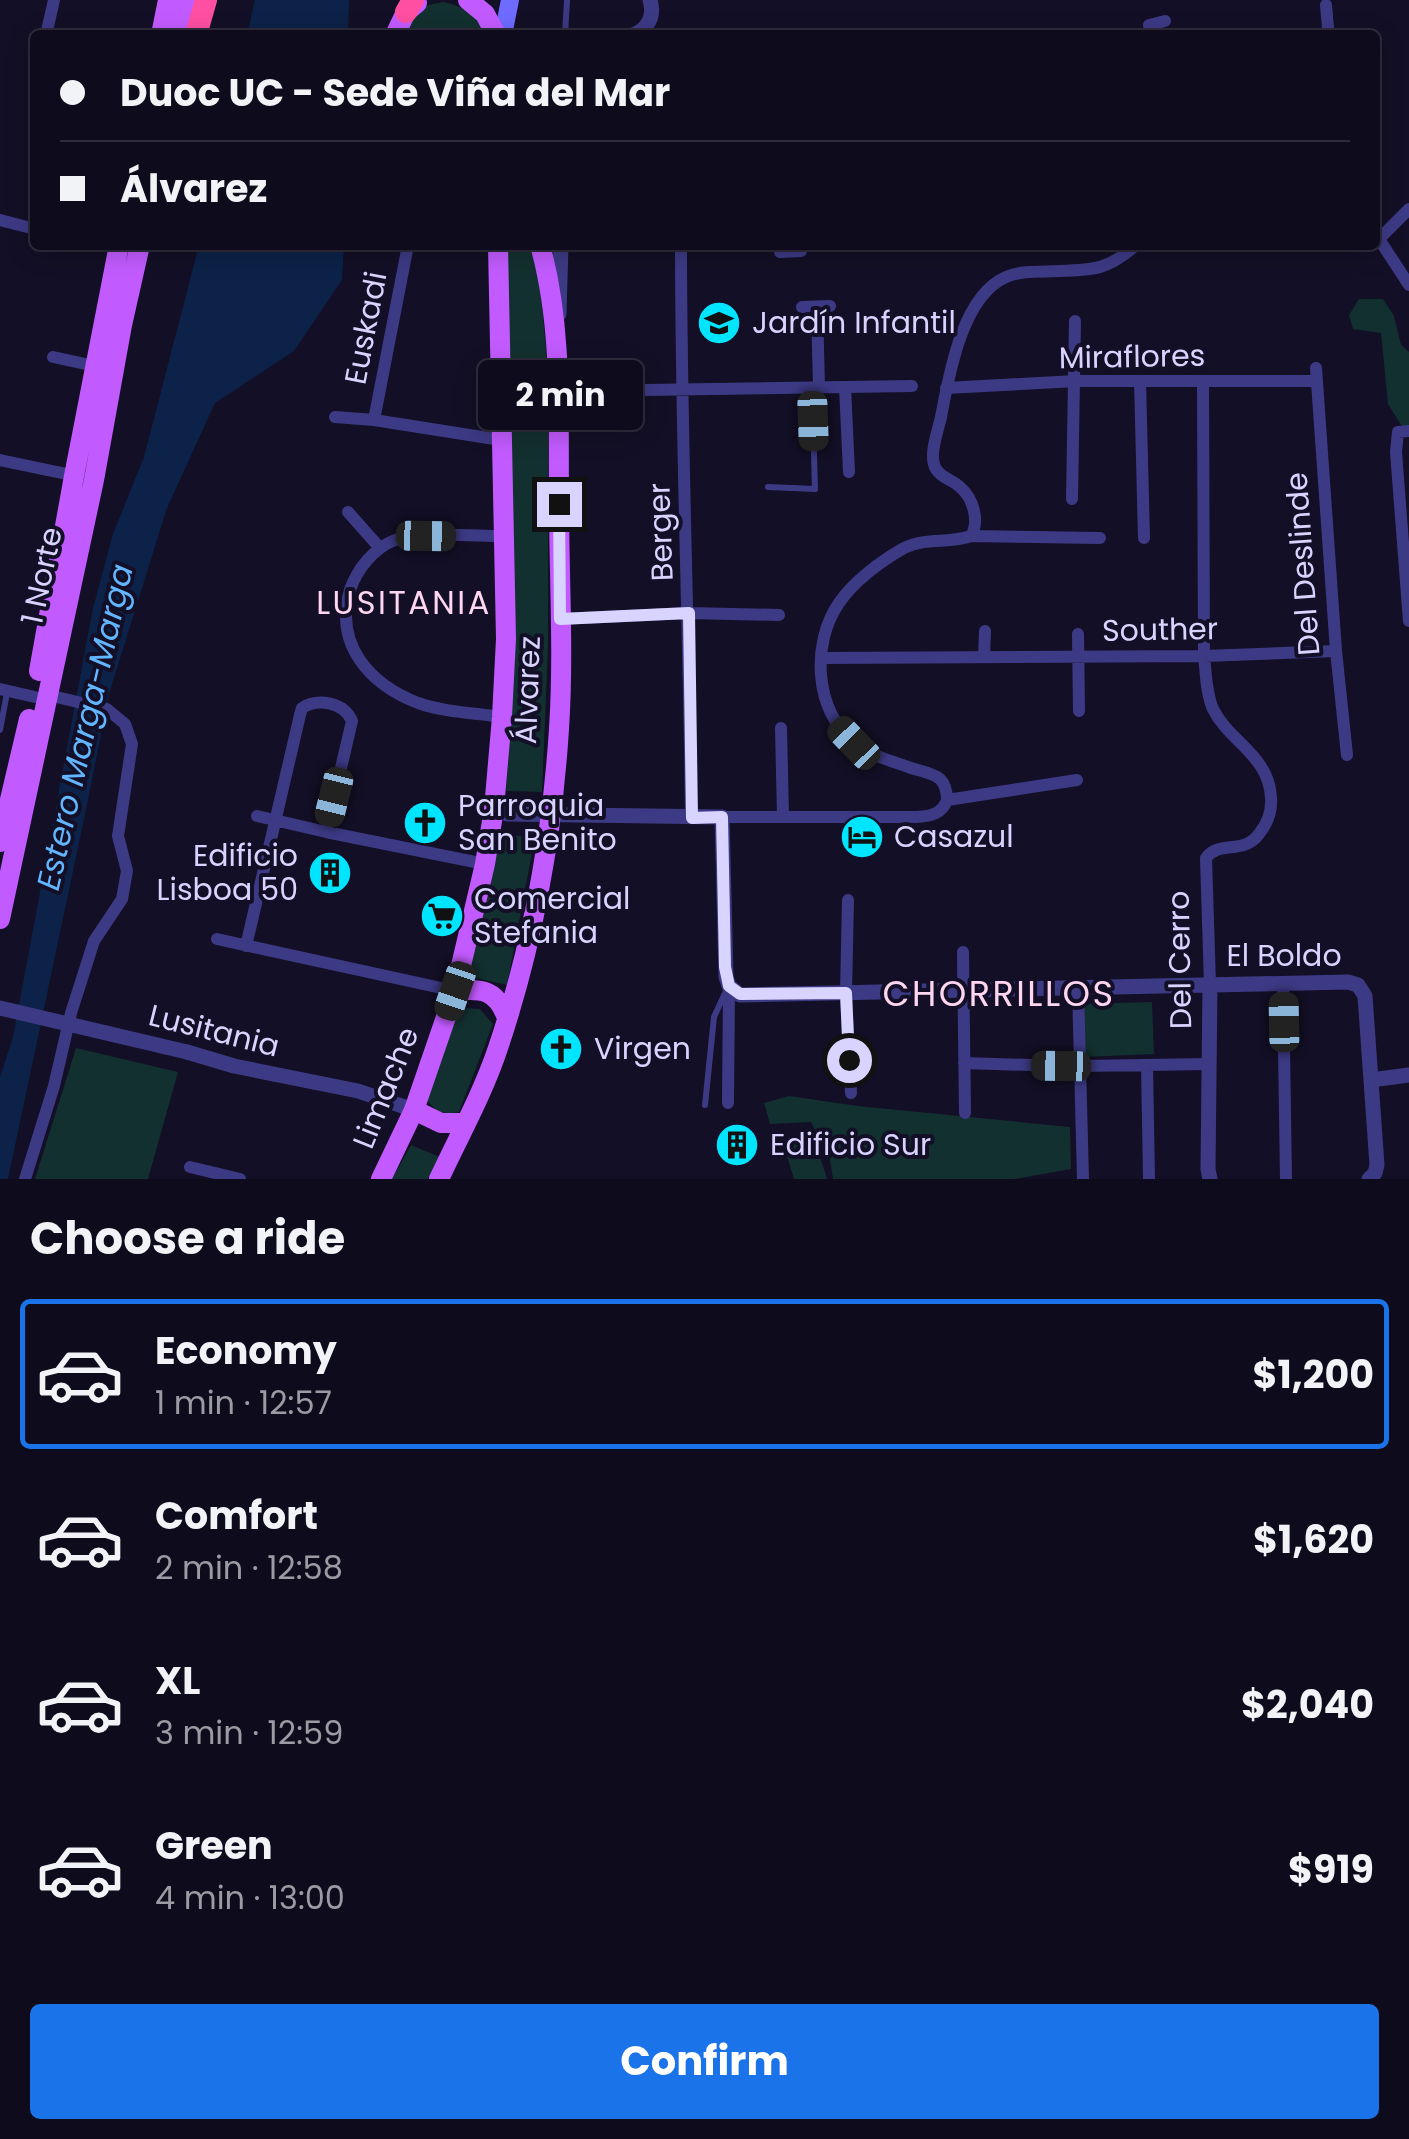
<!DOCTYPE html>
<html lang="en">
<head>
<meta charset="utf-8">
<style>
	body { margin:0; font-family:Poppins,sans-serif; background:#171425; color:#f1f3f6; height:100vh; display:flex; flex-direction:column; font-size:38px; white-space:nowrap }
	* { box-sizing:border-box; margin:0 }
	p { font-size:32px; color:#9b9ba3 }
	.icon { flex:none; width:55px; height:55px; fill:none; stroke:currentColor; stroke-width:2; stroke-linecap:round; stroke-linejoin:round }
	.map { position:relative; height:1179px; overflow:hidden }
	.panel { display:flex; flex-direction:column; background:#0e0b1c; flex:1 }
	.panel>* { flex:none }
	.hud { position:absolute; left:30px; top:30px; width:1350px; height:220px; border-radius:10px; box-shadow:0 5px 25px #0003,0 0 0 2px #2e2b3b; display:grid; align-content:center; height:220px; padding:0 30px; background:#0e0b1c }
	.end { position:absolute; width:45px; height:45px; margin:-22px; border:12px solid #d9d4ff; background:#111; box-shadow:0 0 0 5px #111 }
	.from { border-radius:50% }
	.bubble { position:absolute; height:70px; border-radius:10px; background:#0e0b1c; box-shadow:0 5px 25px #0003,0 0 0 2px #2e2b3b; font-size:32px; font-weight:700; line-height:70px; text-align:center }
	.car { position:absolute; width:30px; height:60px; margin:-30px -15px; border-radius:12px; box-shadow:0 0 8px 2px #0007; background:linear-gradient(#222 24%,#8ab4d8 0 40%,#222 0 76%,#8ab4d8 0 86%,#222 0) }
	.hud b { display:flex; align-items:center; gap:35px; height:95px; font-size:38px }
	.hud b+b { border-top:2px solid #2e2b3b }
	.hud i { width:25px; height:25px; background:#f1f3f6 }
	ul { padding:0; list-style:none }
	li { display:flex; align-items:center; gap:30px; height:150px; margin:0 20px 15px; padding:0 10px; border:5px solid transparent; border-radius:10px }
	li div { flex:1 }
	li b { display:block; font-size:38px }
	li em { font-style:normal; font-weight:700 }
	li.selected { border-color:#1a73e8 }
	li>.icon { width:90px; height:90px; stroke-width:1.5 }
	h2 { padding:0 30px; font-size:45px; line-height:120px }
	.cta { display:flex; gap:20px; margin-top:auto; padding:20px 30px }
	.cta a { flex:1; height:115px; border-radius:10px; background:#1a73e8; color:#fff; font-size:40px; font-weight:700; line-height:115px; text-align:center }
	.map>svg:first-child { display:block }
	.green { fill:#12302f }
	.water { fill:#0c2248 }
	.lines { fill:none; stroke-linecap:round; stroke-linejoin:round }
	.service { stroke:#3d3a85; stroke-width:6 }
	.minor { stroke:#3d3a85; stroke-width:12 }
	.tertiary { stroke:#3d3a85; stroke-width:15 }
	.secondary { stroke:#6f6bff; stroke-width:18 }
	.primary { stroke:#c25bff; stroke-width:20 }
	.motorway { stroke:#ff4fa3; stroke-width:22 }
	.tertiary-bridge { stroke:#3d3a85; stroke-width:15 }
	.route { stroke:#d9d4ff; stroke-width:12 }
	.labels { text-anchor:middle; stroke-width:8; stroke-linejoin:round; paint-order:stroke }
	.poi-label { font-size:30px; fill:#d9d4ff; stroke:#130f26; text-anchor:start }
	.street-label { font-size:30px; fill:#d9d4ff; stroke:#130f26 }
	.neighbourhood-label { font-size:32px; letter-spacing:2.5px; fill:#ffd6f0; stroke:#130f26 }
	.water-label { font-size:32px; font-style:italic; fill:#62b6ff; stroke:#130f26 }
	.quarter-label { font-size:35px; letter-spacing:2.5px; fill:#ffd6f0; stroke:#130f26 }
</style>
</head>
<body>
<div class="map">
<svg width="1409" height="1179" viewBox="0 0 1409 1179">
	<rect width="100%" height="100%" fill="#130f26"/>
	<!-- green -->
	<path class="green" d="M 443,2 C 464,6 477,15 485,35 L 399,35 L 420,7 Z
		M 505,245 L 530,245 L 540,282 L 548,372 L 508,373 Z
		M 1359,299 L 1383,299 L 1394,316 L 1401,345 L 1409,352 L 1409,426 L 1403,428 L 1388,404 L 1381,333 L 1353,329 L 1349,315 Z
		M 511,416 L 548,416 L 548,648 L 542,792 L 506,791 L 512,714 Z
		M 500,834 L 535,837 L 507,985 L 467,976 Z
		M 1152,1002 L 1154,1054 L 1085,1057 L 1083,1004 Z
		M 463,1008 L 480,1009 L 493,1024 L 459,1112 C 443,1115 436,1112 426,1099 L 455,1015 Z
		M 76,1048 L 178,1072 L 148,1179 L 35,1179 Z
		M 789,1096 L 858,1106 L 1070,1127 L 1071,1169 L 1014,1179 L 833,1179 L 830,1160 L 811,1122 L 770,1124 L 764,1103 Z
		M 812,1131 L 827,1179 L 794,1179 L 782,1140 Z
		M 411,1145 L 440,1157 L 428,1179 L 392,1179 Z"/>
	<!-- water -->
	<path class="water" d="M 255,0 L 349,0 L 348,35 L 247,35 Z
		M 199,245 L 344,245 L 342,280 L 294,351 L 215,403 L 167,508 L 109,694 L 88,800 L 8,1179 L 0,1179 L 0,1077 L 13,1037 L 93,608 L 113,534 L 144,457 Z"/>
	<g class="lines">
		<!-- service -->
		<path class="service" d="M 565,35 L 567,0
			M 768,487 L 815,489 L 812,387
			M 0,730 L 7,693
			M 705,1105 L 714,1017 L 726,991"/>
		<!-- minor -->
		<path class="minor" d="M 46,35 L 54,0
			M 1151,35 L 1149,25 L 1165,21
			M 1325,35 L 1328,28 L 1326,5
			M 0,220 L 35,229
			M 1375,233 L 1409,285
			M 1379,239 L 1409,209
			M 681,245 C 681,436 689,627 691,818
			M 780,252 L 801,251
			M 802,307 L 830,306
			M 817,308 L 819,387
			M 53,357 L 95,366
			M 1316,368 L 1336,651 L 1347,755
			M 1140,381 L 1144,538
			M 1203,381 L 1204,656 C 1206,673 1206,693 1213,709 C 1230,743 1269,755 1271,798 C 1272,811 1267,824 1259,834 C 1244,855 1219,840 1206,858 L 1210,984
			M 845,387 L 849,472
			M 946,388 L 1076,381 L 1310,381 L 1317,383
			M 501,396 L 511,392 L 912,386
			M 335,417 L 374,420 L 501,440
			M 374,420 L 408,245
			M 1409,431 L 1398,432 L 1396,452 L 1409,621
			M 0,460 L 81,477
			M 1072,499 L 1075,321
			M 348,512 L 379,547
			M 971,536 L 1100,538
			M 560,619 L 689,613 L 779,615
			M 1078,634 L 1079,711
			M 984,657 L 985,631
			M 821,658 L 1204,656 L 1336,651
			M 0,689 L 35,697
			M 502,717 C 475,713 443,712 418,703 C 369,684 334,644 350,590 C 357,569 374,548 395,540 C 419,531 474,536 502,536
			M 781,728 L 783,816
			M 947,800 C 947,792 946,785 940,779 C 933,773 920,771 911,768 C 892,761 871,756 855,743 C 814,712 811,643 839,603 C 854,581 881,561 904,548 C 926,537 949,544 971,536 C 980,521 973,498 960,487 C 953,480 941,478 936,469 C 928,456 938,431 941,417 C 949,375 962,296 1006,277 C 1023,270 1042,272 1059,271 C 1095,270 1109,269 1136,245
			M 947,800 L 1077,780
			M 257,816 L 326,832 L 485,864
			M 722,817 L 917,817 C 931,816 942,814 947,800
			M 848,900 L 846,993 L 851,1093
			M 217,939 L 455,991
			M 246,946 L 300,715 L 302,708 C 318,698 344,702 352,721 L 326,832
			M 963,952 L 965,1113
			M 1283,983 L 1286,1179
			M 1078,988 L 1083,1179
			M 964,1063 L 1061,1066
			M 1147,1065 L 1149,1179
			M 1080,1066 L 1208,1064
			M 728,1103 L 729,986
			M 190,1167 L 240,1179
			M 25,1179 L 54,1086 L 71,1013 L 94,941 L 122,899 L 127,871 L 118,836 L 132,744 L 125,724 L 107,709 L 48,695"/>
		<!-- tertiary -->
		<path class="tertiary" d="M 633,35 C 648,29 655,16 650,0
			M 559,314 L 561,245
			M 494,809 L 507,814 L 722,817 L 726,977 L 729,986 L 740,995 L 1348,982 L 1358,985 L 1365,996 L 1377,1165 L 1375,1173 L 1369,1179
			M 1210,984 L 1208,1169 L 1210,1179
			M 187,1052 L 234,1066 L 358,1091 L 414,1110
			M 1371,1080 L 1409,1075"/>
		<!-- secondary -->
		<path class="secondary" d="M 503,35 L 510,0"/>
		<!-- primary -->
		<path class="primary" d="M 468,0 L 485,14 L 496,35
			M 161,35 L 168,0
			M 181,35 L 188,0
			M 395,35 L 406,12 L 417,3
			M 39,671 L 74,476 L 119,245
			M 0,842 L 29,719
			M 0,919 L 94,480 L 122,325 L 140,245
			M 455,991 C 482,988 497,990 507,1018
			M 414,1110 L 441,1123 L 465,1123
			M 381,1179 L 414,1110 L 455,991 L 485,864 L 494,809 L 502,717 L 506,639 L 498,245
			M 439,1179 C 459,1136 483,1093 498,1048 C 533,944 552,838 559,729 C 564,653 559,577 559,501 C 558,416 563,327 540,245"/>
		<!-- motorway -->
		<path class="motorway" d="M 406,12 L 413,0
			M 196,35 L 206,0"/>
		<!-- tertiary-bridge -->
		<path class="tertiary-bridge" d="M 0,1008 L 187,1052"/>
	</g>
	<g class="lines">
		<!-- route -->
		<path class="route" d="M 559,504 L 560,619 L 689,613 L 692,818 L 722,817 L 725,967 L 729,986 L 740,994 L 846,993 L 849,1060"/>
	</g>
	<!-- icons -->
	<defs>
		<g id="school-disc" transform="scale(2.25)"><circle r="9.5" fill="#00e5ff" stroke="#130f26"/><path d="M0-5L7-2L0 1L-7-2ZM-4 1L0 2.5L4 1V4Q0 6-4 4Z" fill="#111"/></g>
		<g id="church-disc" transform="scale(2.25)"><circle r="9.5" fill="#00e5ff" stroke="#130f26"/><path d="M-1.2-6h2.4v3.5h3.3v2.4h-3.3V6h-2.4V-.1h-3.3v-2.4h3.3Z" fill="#111"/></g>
		<g id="hotel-disc" transform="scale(2.25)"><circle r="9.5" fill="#00e5ff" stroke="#130f26"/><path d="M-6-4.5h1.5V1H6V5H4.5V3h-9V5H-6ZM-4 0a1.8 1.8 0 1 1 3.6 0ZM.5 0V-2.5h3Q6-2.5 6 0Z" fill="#111"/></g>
		<g id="building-disc" transform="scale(2.25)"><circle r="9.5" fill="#00e5ff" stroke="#130f26"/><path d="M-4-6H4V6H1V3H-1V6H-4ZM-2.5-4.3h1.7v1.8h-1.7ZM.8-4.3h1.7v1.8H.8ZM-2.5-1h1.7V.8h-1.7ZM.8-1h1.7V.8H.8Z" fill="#111"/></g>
		<g id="supermarket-disc" transform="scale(2.25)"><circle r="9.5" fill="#00e5ff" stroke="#130f26"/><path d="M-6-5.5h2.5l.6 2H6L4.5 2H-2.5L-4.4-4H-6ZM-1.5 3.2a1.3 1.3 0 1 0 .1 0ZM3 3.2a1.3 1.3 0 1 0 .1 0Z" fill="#111"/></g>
	</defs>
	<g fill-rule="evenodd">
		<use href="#school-disc" x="719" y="323"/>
		<use href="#church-disc" x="425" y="823"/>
		<use href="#hotel-disc" x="862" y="837"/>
		<use href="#building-disc" x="330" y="873"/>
		<use href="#supermarket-disc" x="442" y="916"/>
		<use href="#church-disc" x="561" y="1049"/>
		<use href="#building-disc" x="737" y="1145"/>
	</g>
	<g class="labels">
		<!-- poi labels -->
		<g class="poi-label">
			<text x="752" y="333">Jardín Infantil</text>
			<text x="458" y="816">Parroquia<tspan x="458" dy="34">San Benito</tspan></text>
			<text x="894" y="847">Casazul</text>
			<text x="298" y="866" text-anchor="end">Edificio<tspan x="298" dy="34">Lisboa 50</tspan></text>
			<text x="474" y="909">Comercial<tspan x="474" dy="34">Stefania</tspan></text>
			<text x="594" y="1059">Virgen</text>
			<text x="770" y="1155">Edificio Sur</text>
		</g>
		<!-- street labels -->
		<g class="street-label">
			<text transform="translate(366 328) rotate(-79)" y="10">Euskadi</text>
			<text transform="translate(1132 357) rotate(-1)" y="10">Miraflores</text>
			<text transform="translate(661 532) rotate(-92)" y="10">Berger</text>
			<text transform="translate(1303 564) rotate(-94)" y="10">Del Deslinde</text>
			<text transform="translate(42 576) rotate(-78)" y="10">1 Norte</text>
			<text transform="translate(1160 630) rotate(-1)" y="10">Souther</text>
			<text transform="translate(528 690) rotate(-88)" y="10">Álvarez</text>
			<text x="1284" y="966">El Boldo</text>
			<text transform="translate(1180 960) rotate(-91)" y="10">Del Cerro</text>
			<text transform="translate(214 1031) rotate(14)" y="10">Lusitania</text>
			<text transform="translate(386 1088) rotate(-68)" y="10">Limache</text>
		</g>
		<!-- neighbourhood labels -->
		<g class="neighbourhood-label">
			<text x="404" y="614">LUSITANIA</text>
		</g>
		<!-- water labels -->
		<g class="water-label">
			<text transform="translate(85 727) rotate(-77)" y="11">Estero Marga-Marga</text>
		</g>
		<!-- quarter labels -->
		<g class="quarter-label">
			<text x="999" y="1006">CHORRILLOS</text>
		</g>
	</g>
</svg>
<i class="end from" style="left:849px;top:1060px"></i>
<i class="end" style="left:559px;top:504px"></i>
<div class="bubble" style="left:478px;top:360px;width:165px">2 min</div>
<i class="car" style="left:813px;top:421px;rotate:178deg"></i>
<i class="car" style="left:426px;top:536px;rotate:91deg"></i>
<i class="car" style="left:854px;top:743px;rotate:316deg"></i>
<i class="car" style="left:334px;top:797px;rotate:194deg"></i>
<i class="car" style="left:455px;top:991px;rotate:199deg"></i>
<i class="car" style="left:1284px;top:1022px;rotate:359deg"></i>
<i class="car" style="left:1061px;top:1066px;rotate:271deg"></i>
<div class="hud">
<b><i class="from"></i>Duoc UC - Sede Viña del Mar</b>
<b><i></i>Álvarez</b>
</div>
</div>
<section class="panel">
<h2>Choose a ride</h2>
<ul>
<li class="selected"><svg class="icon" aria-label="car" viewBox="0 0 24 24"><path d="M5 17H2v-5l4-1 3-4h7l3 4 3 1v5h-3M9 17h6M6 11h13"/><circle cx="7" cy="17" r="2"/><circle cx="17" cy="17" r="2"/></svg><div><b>Economy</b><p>1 min · 12:57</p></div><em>$1,200</em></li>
<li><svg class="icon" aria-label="car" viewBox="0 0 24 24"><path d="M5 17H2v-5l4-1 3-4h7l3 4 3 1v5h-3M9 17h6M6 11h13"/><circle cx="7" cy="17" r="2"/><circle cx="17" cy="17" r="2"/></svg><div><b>Comfort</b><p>2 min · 12:58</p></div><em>$1,620</em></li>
<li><svg class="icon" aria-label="car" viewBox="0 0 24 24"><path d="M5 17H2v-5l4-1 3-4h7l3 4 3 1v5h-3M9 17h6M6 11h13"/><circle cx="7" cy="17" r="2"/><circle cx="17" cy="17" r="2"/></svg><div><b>XL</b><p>3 min · 12:59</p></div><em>$2,040</em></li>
<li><svg class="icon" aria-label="car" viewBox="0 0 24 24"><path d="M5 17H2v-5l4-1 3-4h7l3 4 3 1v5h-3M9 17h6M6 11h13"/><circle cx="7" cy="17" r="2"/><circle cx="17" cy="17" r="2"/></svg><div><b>Green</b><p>4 min · 13:00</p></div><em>$919</em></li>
</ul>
<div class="cta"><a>Confirm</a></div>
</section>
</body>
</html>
